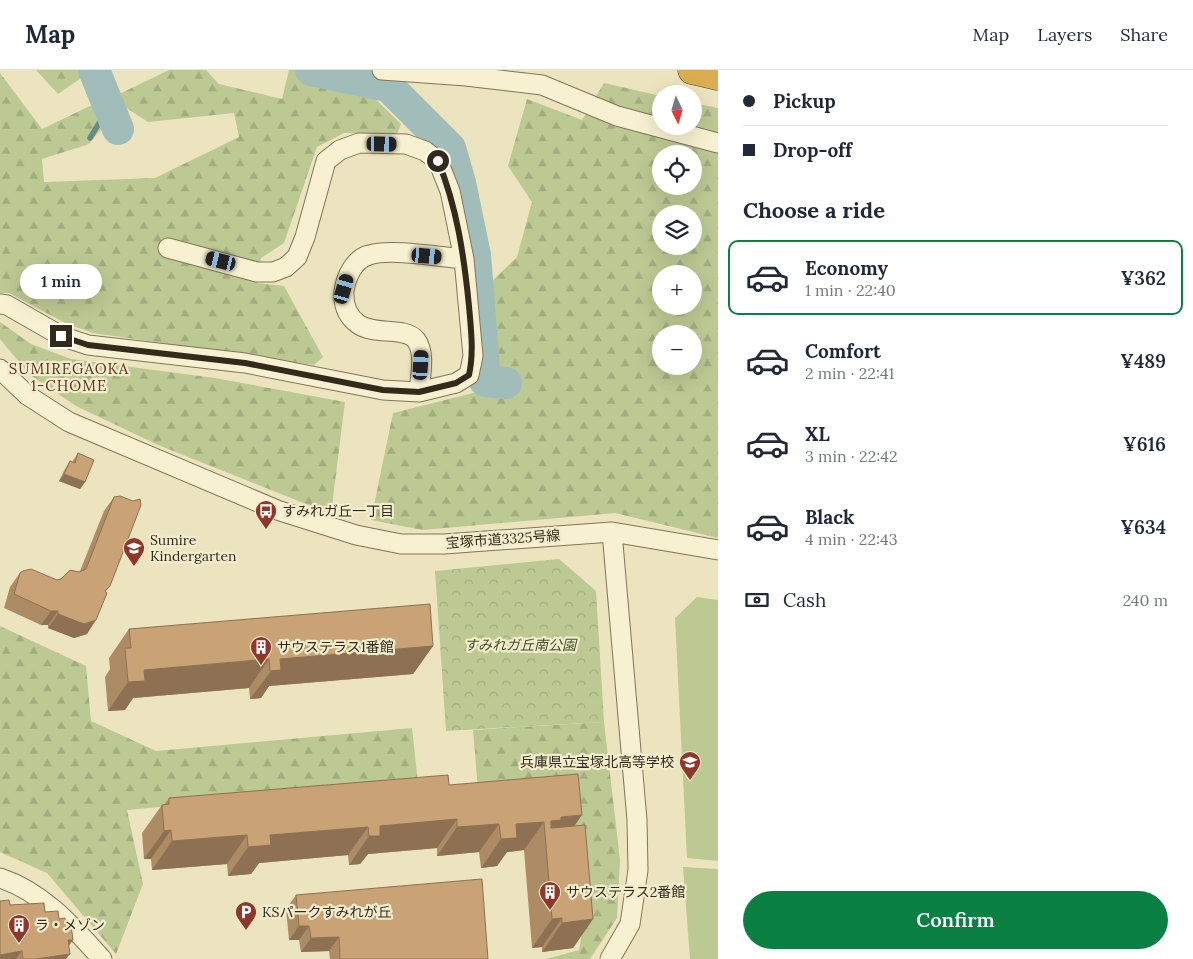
<!DOCTYPE html>
<html lang="en">
<head>
<meta charset="utf-8">
<style>
	body { margin:0; font-family:Lora,"Noto Sans JP",serif; background:#f6f6f7; color:#1f2937; height:100vh; display:flex; flex-direction:column; font-size:19px; white-space:nowrap }
	* { box-sizing:border-box; margin:0 }
	p { font-size:16px; color:#747a83 }
	.icon { flex:none; width:28px; height:28px; fill:none; stroke:currentColor; stroke-width:2; stroke-linecap:round; stroke-linejoin:round }
	.map { position:relative; flex:1; overflow:hidden }
	.sheet { display:flex; flex-direction:column; background:#fff; width:475px }
	.sheet>* { flex:none }
	.banner { display:grid; align-content:center; height:110px; padding:0 25px; background:#fff }
	.needle { width:32px; rotate:175deg }
	.controls { position:absolute; left:652px; top:15px; display:grid; gap:10px }
	.controls a { display:grid; place-items:center; width:50px; height:50px; border-radius:50%; background:#fff; box-shadow:0 5px 20px #0002; font-size:25px }
	.end { position:absolute; width:22px; height:22px; margin:-11px; border:6px solid #332a1c; background:#fff; box-shadow:0 0 0 2px #fff }
	.from { border-radius:50% }
	.bubble { position:absolute; height:35px; border-radius:18px; background:#fff; box-shadow:0 5px 20px #0002; font-size:16px; font-weight:600; line-height:35px; text-align:center }
	.car { position:absolute; width:15px; height:30px; margin:-15px -8px; border-radius:6px; box-shadow:0 0 4px 1px #0007; background:linear-gradient(#222 24%,#8ab4d8 0 40%,#222 0 76%,#8ab4d8 0 86%,#222 0) }
	.banner b { display:flex; align-items:center; gap:18px; height:48px; font-size:19px }
	.banner b+b { border-top:1px solid #e0e1e3 }
	.banner i { width:12px; height:12px; background:#1f2937 }
	ul { padding:0; list-style:none }
	li { display:flex; align-items:center; gap:15px; height:75px; margin:0 10px 8px; padding:0 15px; border:2px solid transparent; border-radius:10px }
	li div { flex:1 }
	li b { display:block; font-size:19px }
	li em { font-style:normal; font-weight:600 }
	li.selected { border-color:#0b8043 }
	li>.icon { width:45px; height:45px; stroke-width:1.5 }
	h2 { padding:0 25px; font-size:22px; line-height:60px }
	.pay { display:flex; align-items:center; gap:12px; height:55px; padding:0 25px; font-size:19px }
	.pay p { margin-inline-start:auto }
	.button { display:flex; gap:10px; margin-top:auto; padding:10px 25px }
	.button a { flex:1; height:58px; border-radius:30px; background:#0b8043; color:#fff; font-size:20px; font-weight:600; line-height:58px; text-align:center }
	header { display:flex; align-items:center; gap:30px; box-sizing:border-box; height:70px; padding:0 25px; background:#fff; border-bottom:1px solid #e0e1e3 }
	header strong { font-size:24px }
	nav { display:flex; gap:28px; margin-inline-start:auto; font-size:18px }
	main { display:flex; flex:1; min-height:0 }
	.map>svg:first-child { display:block }
	.forest { fill:url(#forest-firs); fill-rule:evenodd }
	.park { fill:url(#park-crowns) }
	.pitch { fill:#bcc993 }
	.lines { fill:none; stroke-linecap:round; stroke-linejoin:round }
	.stream { stroke:#698a86; stroke-width:5.5 }
	.river { stroke:#a1bdb9; stroke-width:32 }
	.minor-casing { stroke:#837458; stroke-width:21 }
	.highway-casing { stroke:#51422c; stroke-width:29 }
	.minor { stroke:#f7f0d1; stroke-width:19 }
	.highway { stroke:#daae50; stroke-width:28 }
	.wall { fill:#ad8b65 }
	.shaded-wall { fill:#8d7152 }
	.building { fill:#c9a275; stroke:#8d7152 }
	.route { stroke:#332a1c; stroke-width:6 }
	.labels { text-anchor:middle; stroke-width:4.5; stroke-linejoin:round; paint-order:stroke }
	.poi-label { font-size:14px; fill:#332a1c; stroke:#f4edcd; text-anchor:start }
	.street-label { font-size:14px; fill:#332a1c; stroke:#f4edcd }
	.park-label { font-size:14px; font-style:italic; fill:#3e4f23; stroke:#f4edcd }
	.neighbourhood-label { font-size:15px; letter-spacing:1px; fill:#5e321d; stroke:#f4edcd }
</style>
</head>
<body>
<header>
<strong>Map</strong>
<nav><a>Map</a><a>Layers</a><a>Share</a></nav>
</header>
<main>
<div class="map">
<svg width="718" height="889" viewBox="0 0 718 889">
	<defs>
		<pattern id="forest-firs" width="22" height="20" patternUnits="userSpaceOnUse" patternTransform="scale(1.25)"><rect width="22" height="20" fill="#bcc993"/><path d="M5 1l3.5 6h-7zM16 11l3.5 6h-7z" fill="#a2ad7e"/></pattern>
		<pattern id="park-crowns" width="20" height="18" patternUnits="userSpaceOnUse" patternTransform="scale(1.25)"><rect width="20" height="18" fill="#bcc993"/><path d="M2 6a3 3 0 1 1 6 0M12 15a3 3 0 1 1 6 0" fill="none" stroke="#a2ad7e"/></pattern>
	</defs>
	<rect width="100%" height="100%" fill="#ece4be"/>
	<!-- forest -->
	<path class="forest" d="M 36,0 L 87,0 L 87,4 L 58,24 Z
		M 169,0 L 206,0 L 219,14 L 282,29 L 289,0 L 357,0 L 359,13 L 401,54 L 397,64 L 344,63 L 317,77 L 284,173 L 261,188 L 257,213 L 284,216 L 323,287 L 314,295 L 93,263 L 67,254 L 9,223 L 0,223 L 0,3 L 42,59 L 96,33 L 107,52 L 89,74 L 42,89 L 44,112 L 155,108 L 239,67 L 234,43 L 148,52 L 111,28 Z
		M 604,13 L 661,26 L 661,56 L 694,56 L 694,33 L 718,38 L 718,468 L 615,443 L 422,460 L 371,450 L 393,343 L 477,322 L 494,291 L 489,214 L 517,187 L 532,132 L 508,96 L 527,29 L 582,50 ZM 661,84 L 694,84 L 694,116 L 661,116 ZM 661,144 L 694,144 L 694,176 L 661,176 ZM 661,204 L 694,204 L 694,236 L 661,236 ZM 661,264 L 694,264 L 694,296 L 661,296 Z
		M 0,252 L 31,274 L 71,289 L 215,308 L 345,332 L 331,444 L 158,375 L 76,336 L 30,305 L 0,269 Z
		M 0,556 L 86,596 L 91,651 L 156,681 L 412,658 L 418,713 L 127,740 L 143,814 L 116,884 L 47,803 L 0,782 Z
		M 604,652 L 620,790 L 617,848 L 590,889 L 546,889 L 579,880 L 585,845 L 478,719 L 473,660 Z"/>
	<!-- park -->
	<path class="park" d="M 559,489 L 596,521 L 604,652 L 446,661 L 435,501 Z"/>
	<!-- pitch -->
	<path class="pitch" d="M 697,527 L 718,530 L 718,791 L 687,788 L 675,548 Z
		M 683,797 L 718,799 L 718,889 L 690,889 Z"/>
	<g class="lines">
		<!-- stream -->
		<path class="stream" d="M 90,68 L 109,37"/>
		<!-- river -->
		<path class="river" d="M 94,0 L 118,59
			M 311,0 L 388,16 L 450,78 L 460,113 L 475,185 L 485,311 L 506,313"/>
		<!-- minor casing -->
		<g class="minor-casing">
			<path id="minor" d="M 382,0 L 466,6 L 542,15 L 617,46 L 718,73
				M 0,234 L 7,235 L 61,266 L 88,275 L 245,293 L 383,320 L 419,322 L 456,313 L 469,305 L 473,286 L 464,189 L 450,121 L 438,91 L 425,81 L 406,74 L 359,73 L 340,80 L 326,91 L 305,167 L 297,187 L 286,197 L 273,202 L 257,202 L 168,178
				M 0,299 L 27,325 L 69,352 L 277,440 L 356,465 L 401,474 L 444,474 L 612,462 L 637,750 L 638,800 L 630,854 L 610,889
				M 419,322 C 420,307 426,283 416,270 C 405,256 374,266 358,254 C 347,246 343,235 344,221 C 346,207 354,189 369,185 C 391,178 440,187 464,189
				M 612,462 L 718,480
				M 0,808 C 43,822 73,857 102,889"/>
		</g>
		<!-- highway casing -->
		<g class="highway-casing">
			<path id="highway" d="M 692,0 L 718,6"/>
		</g>
		<!-- minor -->
		<use href="#minor" class="minor"/>
		<!-- highway -->
		<use href="#highway" class="highway"/>
	</g>
	<!-- wall -->
	<path class="wall" d="M 78,383 L 85,412 L 80,419 L 59,411 L 65,399 L 70,391 L 72,392 Z
		M 114,427 L 110,516 L 106,521 L 87,564 L 74,568 L 48,558 L 48,555 L 41,555 L 4,538 L 10,517 L 20,503 L 57,510 L 80,501 L 104,441 Z
		M 129,559 L 433,576 L 413,604 L 269,616 L 261,628 L 250,629 L 249,618 L 133,628 L 125,640 L 108,641 L 105,607 L 110,599 L 109,588 Z
		M 449,715 L 574,756 L 593,849 L 573,878 L 542,882 L 542,877 L 532,878 L 524,780 L 507,782 L 497,796 L 481,798 L 479,782 L 437,786 L 437,778 L 368,784 L 360,794 L 349,795 L 348,785 L 259,793 L 251,804 L 228,806 L 227,794 L 152,800 L 151,789 L 144,789 L 142,763 L 162,735 L 164,735 L 169,728 Z
		M 296,825 L 488,889 L 330,889 L 329,881 L 301,882 L 299,870 L 289,870 L 286,839 Z
		M 10,835 L 45,842 L 59,849 L 69,875 L 66,889 L 0,889 Z"/>
	<!-- shaded-wall -->
	<path class="shaded-wall" d="M 64,404 L 85,412 L 80,419 L 59,411 Z
		M 51,541 L 58,541 L 48,555 L 41,555 Z
		M 58,544 L 96,550 L 87,564 L 74,568 L 48,558 Z
		M 433,576 L 413,604 L 269,616 L 261,628 L 250,629 L 280,589 Z
		M 269,589 L 249,618 L 133,628 L 125,640 L 108,641 L 128,612 L 144,600 Z
		M 582,745 L 562,774 L 546,775 L 551,751 L 561,747 Z
		M 457,749 L 437,778 L 368,784 L 360,794 L 349,795 L 369,766 L 380,756 Z
		M 544,752 L 524,780 L 507,782 L 497,796 L 481,798 L 501,769 L 516,754 Z
		M 499,754 L 479,782 L 437,786 L 457,757 Z
		M 368,757 L 348,785 L 259,793 L 251,804 L 228,806 L 248,777 L 270,765 Z
		M 171,760 L 151,789 L 144,789 L 164,761 Z
		M 247,765 L 227,794 L 152,800 L 172,771 Z
		M 562,848 L 542,877 L 532,878 L 552,849 Z
		M 593,849 L 573,878 L 542,882 L 562,853 Z
		M 299,856 L 309,856 L 299,870 L 289,870 Z
		M 339,867 L 329,881 L 301,882 L 311,868 Z
		M 68,870 L 73,870 L 62,885 L 70,884 L 66,889 L 36,889 Z
		M 22,881 L 16,889 L 0,889 L 0,885 Z"/>
	<!-- building -->
	<path class="building" d="M 78,383 L 94,390 L 85,412 L 64,404 L 70,391 L 75,393 Z
		M 120,426 L 133,431 L 140,429 L 141,435 L 110,516 L 105,521 L 107,523 L 96,550 L 84,554 L 58,544 L 58,541 L 51,541 L 14,524 L 20,503 L 23,501 L 31,499 L 57,510 L 61,509 L 70,500 L 79,502 L 86,499 L 114,427 Z
		M 430,534 L 433,576 L 280,589 L 281,600 L 270,601 L 269,589 L 144,600 L 145,611 L 128,612 L 125,578 L 131,578 L 129,559 Z
		M 578,704 L 582,745 L 561,747 L 561,750 L 551,751 L 551,758 L 585,755 L 593,849 L 562,853 L 562,848 L 552,849 L 544,752 L 516,754 L 517,768 L 501,769 L 499,754 L 457,757 L 457,749 L 380,756 L 380,766 L 369,766 L 368,757 L 270,765 L 271,775 L 248,777 L 247,765 L 172,771 L 171,760 L 164,761 L 162,735 L 169,734 L 169,728 L 448,705 L 449,715 Z
		M 482,809 L 488,889 L 340,889 L 339,867 L 311,868 L 309,856 L 299,856 L 296,825 Z
		M 9,830 L 10,835 L 44,833 L 45,842 L 58,841 L 59,849 L 65,848 L 66,854 L 71,854 L 73,870 L 68,870 L 70,884 L 36,889 L 23,889 L 22,881 L 0,885 L 0,831 Z"/>
	<g class="lines">
		<!-- route -->
		<path class="route" d="M 61,266 L 88,275 L 245,293 L 383,320 L 419,322 L 456,313 L 469,305 C 474,282 471,260 469,236 C 464,186 457,137 438,91"/>
	</g>
	<!-- icons -->
	<defs>
		<g id="bus-pin" transform="scale(1.125)"><path d="M0 17L-7.5 6A9.5 9.5 0 1 1 7.5 6Z" fill="#90362a" stroke="#f4edcd"/><path d="M-5-6H5V4H4V6H2V4H-2V6H-4V4H-5ZM-3.5-4V0h7V-4ZM-3.5 1.2v1.5H-2V1.2ZM2 1.2v1.5H3.5V1.2Z" fill="#fff"/></g>
		<g id="school-pin" transform="scale(1.125)"><path d="M0 17L-7.5 6A9.5 9.5 0 1 1 7.5 6Z" fill="#90362a" stroke="#f4edcd"/><path d="M0-5L7-2L0 1L-7-2ZM-4 1L0 2.5L4 1V4Q0 6-4 4Z" fill="#fff"/></g>
		<g id="building-pin" transform="scale(1.125)"><path d="M0 17L-7.5 6A9.5 9.5 0 1 1 7.5 6Z" fill="#90362a" stroke="#f4edcd"/><path d="M-4-6H4V6H1V3H-1V6H-4ZM-2.5-4.3h1.7v1.8h-1.7ZM.8-4.3h1.7v1.8H.8ZM-2.5-1h1.7V.8h-1.7ZM.8-1h1.7V.8H.8Z" fill="#fff"/></g>
		<g id="parking-pin" transform="scale(1.125)"><path d="M0 17L-7.5 6A9.5 9.5 0 1 1 7.5 6Z" fill="#90362a" stroke="#f4edcd"/><path d="M-3.5-5.5H1a3.5 3.5 0 0 1 0 7H-1V5.5H-3.5ZM-1-3.4V-.6H.8a1.4 1.4 0 0 0 0-2.8Z" fill="#fff"/></g>
	</defs>
	<g fill-rule="evenodd">
		<use href="#bus-pin" x="266" y="441"/>
		<use href="#school-pin" x="134" y="478"/>
		<use href="#building-pin" x="261" y="577"/>
		<use href="#school-pin" x="690" y="692"/>
		<use href="#building-pin" x="550" y="822"/>
		<use href="#parking-pin" x="246" y="842"/>
		<use href="#building-pin" x="19" y="855"/>
	</g>
	<g class="labels">
		<!-- poi labels -->
		<g class="poi-label">
			<text x="282" y="446">すみれガ丘一丁目</text>
			<text x="150" y="475">Sumire<tspan x="150" dy="16">Kindergarten</tspan></text>
			<text x="277" y="582">サウステラス1番館</text>
			<text x="674" y="697" text-anchor="end">兵庫県立宝塚北高等学校</text>
			<text x="566" y="827">サウステラス2番館</text>
			<text x="262" y="847">KSパークすみれが丘</text>
			<text x="35" y="860">ラ・メゾン</text>
		</g>
		<!-- street labels -->
		<g class="street-label">
			<text transform="translate(503 469) rotate(-4)" y="5">宝塚市道3325号線</text>
		</g>
		<!-- park labels -->
		<g class="park-label">
			<text x="520" y="580">すみれガ丘南公園</text>
		</g>
		<!-- neighbourhood labels -->
		<g class="neighbourhood-label">
			<text x="69" y="304">SUMIREGAOKA<tspan x="69" dy="17">1-CHOME</tspan></text>
		</g>
	</g>
</svg>
<div class="controls">
<a><svg class="needle" viewBox="-14 -14 28 28"><path d="M0-13l5 13h-10z" fill="#e53935"/><path d="M0 13l5-13h-10z" fill="#747a83"/></svg></a>
<a><svg class="icon" aria-label="locate" viewBox="0 0 24 24"><circle cx="12" cy="12" r="6"/><path d="M12 2v4M12 18v4M2 12h4M18 12h4"/></svg></a>
<a><svg class="icon" aria-label="layers" viewBox="0 0 24 24"><path d="M12 4l9 5-9 5-9-5zM3 14l9 5 9-5"/></svg></a>
<a>+</a>
<a>−</a>
</div>
<i class="end from" style="left:438px;top:91px"></i>
<i class="end" style="left:61px;top:266px"></i>
<div class="bubble" style="left:20px;top:194px;width:82px">1 min</div>
<i class="car" style="left:382px;top:74px;rotate:91deg"></i>
<i class="car" style="left:427px;top:186px;rotate:95deg"></i>
<i class="car" style="left:221px;top:191px;rotate:284deg"></i>
<i class="car" style="left:344px;top:219px;rotate:16deg"></i>
<i class="car" style="left:421px;top:295px;rotate:4deg"></i>
</div>
<section class="sheet">
<div class="banner">
<b><i class="from"></i>Pickup</b>
<b><i></i>Drop-off</b>
</div>
<h2>Choose a ride</h2>
<ul>
<li class="selected"><svg class="icon" aria-label="car" viewBox="0 0 24 24"><path d="M5 17H2v-5l4-1 3-4h7l3 4 3 1v5h-3M9 17h6M6 11h13"/><circle cx="7" cy="17" r="2"/><circle cx="17" cy="17" r="2"/></svg><div><b>Economy</b><p>1 min · 22:40</p></div><em>¥362</em></li>
<li><svg class="icon" aria-label="car" viewBox="0 0 24 24"><path d="M5 17H2v-5l4-1 3-4h7l3 4 3 1v5h-3M9 17h6M6 11h13"/><circle cx="7" cy="17" r="2"/><circle cx="17" cy="17" r="2"/></svg><div><b>Comfort</b><p>2 min · 22:41</p></div><em>¥489</em></li>
<li><svg class="icon" aria-label="car" viewBox="0 0 24 24"><path d="M5 17H2v-5l4-1 3-4h7l3 4 3 1v5h-3M9 17h6M6 11h13"/><circle cx="7" cy="17" r="2"/><circle cx="17" cy="17" r="2"/></svg><div><b>XL</b><p>3 min · 22:42</p></div><em>¥616</em></li>
<li><svg class="icon" aria-label="car" viewBox="0 0 24 24"><path d="M5 17H2v-5l4-1 3-4h7l3 4 3 1v5h-3M9 17h6M6 11h13"/><circle cx="7" cy="17" r="2"/><circle cx="17" cy="17" r="2"/></svg><div><b>Black</b><p>4 min · 22:43</p></div><em>¥634</em></li>
</ul>
<div class="pay"><svg class="icon" aria-label="cash" viewBox="0 0 24 24"><path d="M3 7h18v10H3z"/><circle cx="12" cy="12" r="2"/></svg>Cash<p>240 m</p></div>
<div class="button"><a>Confirm</a></div>
</section>
</main>
</body>
</html>
